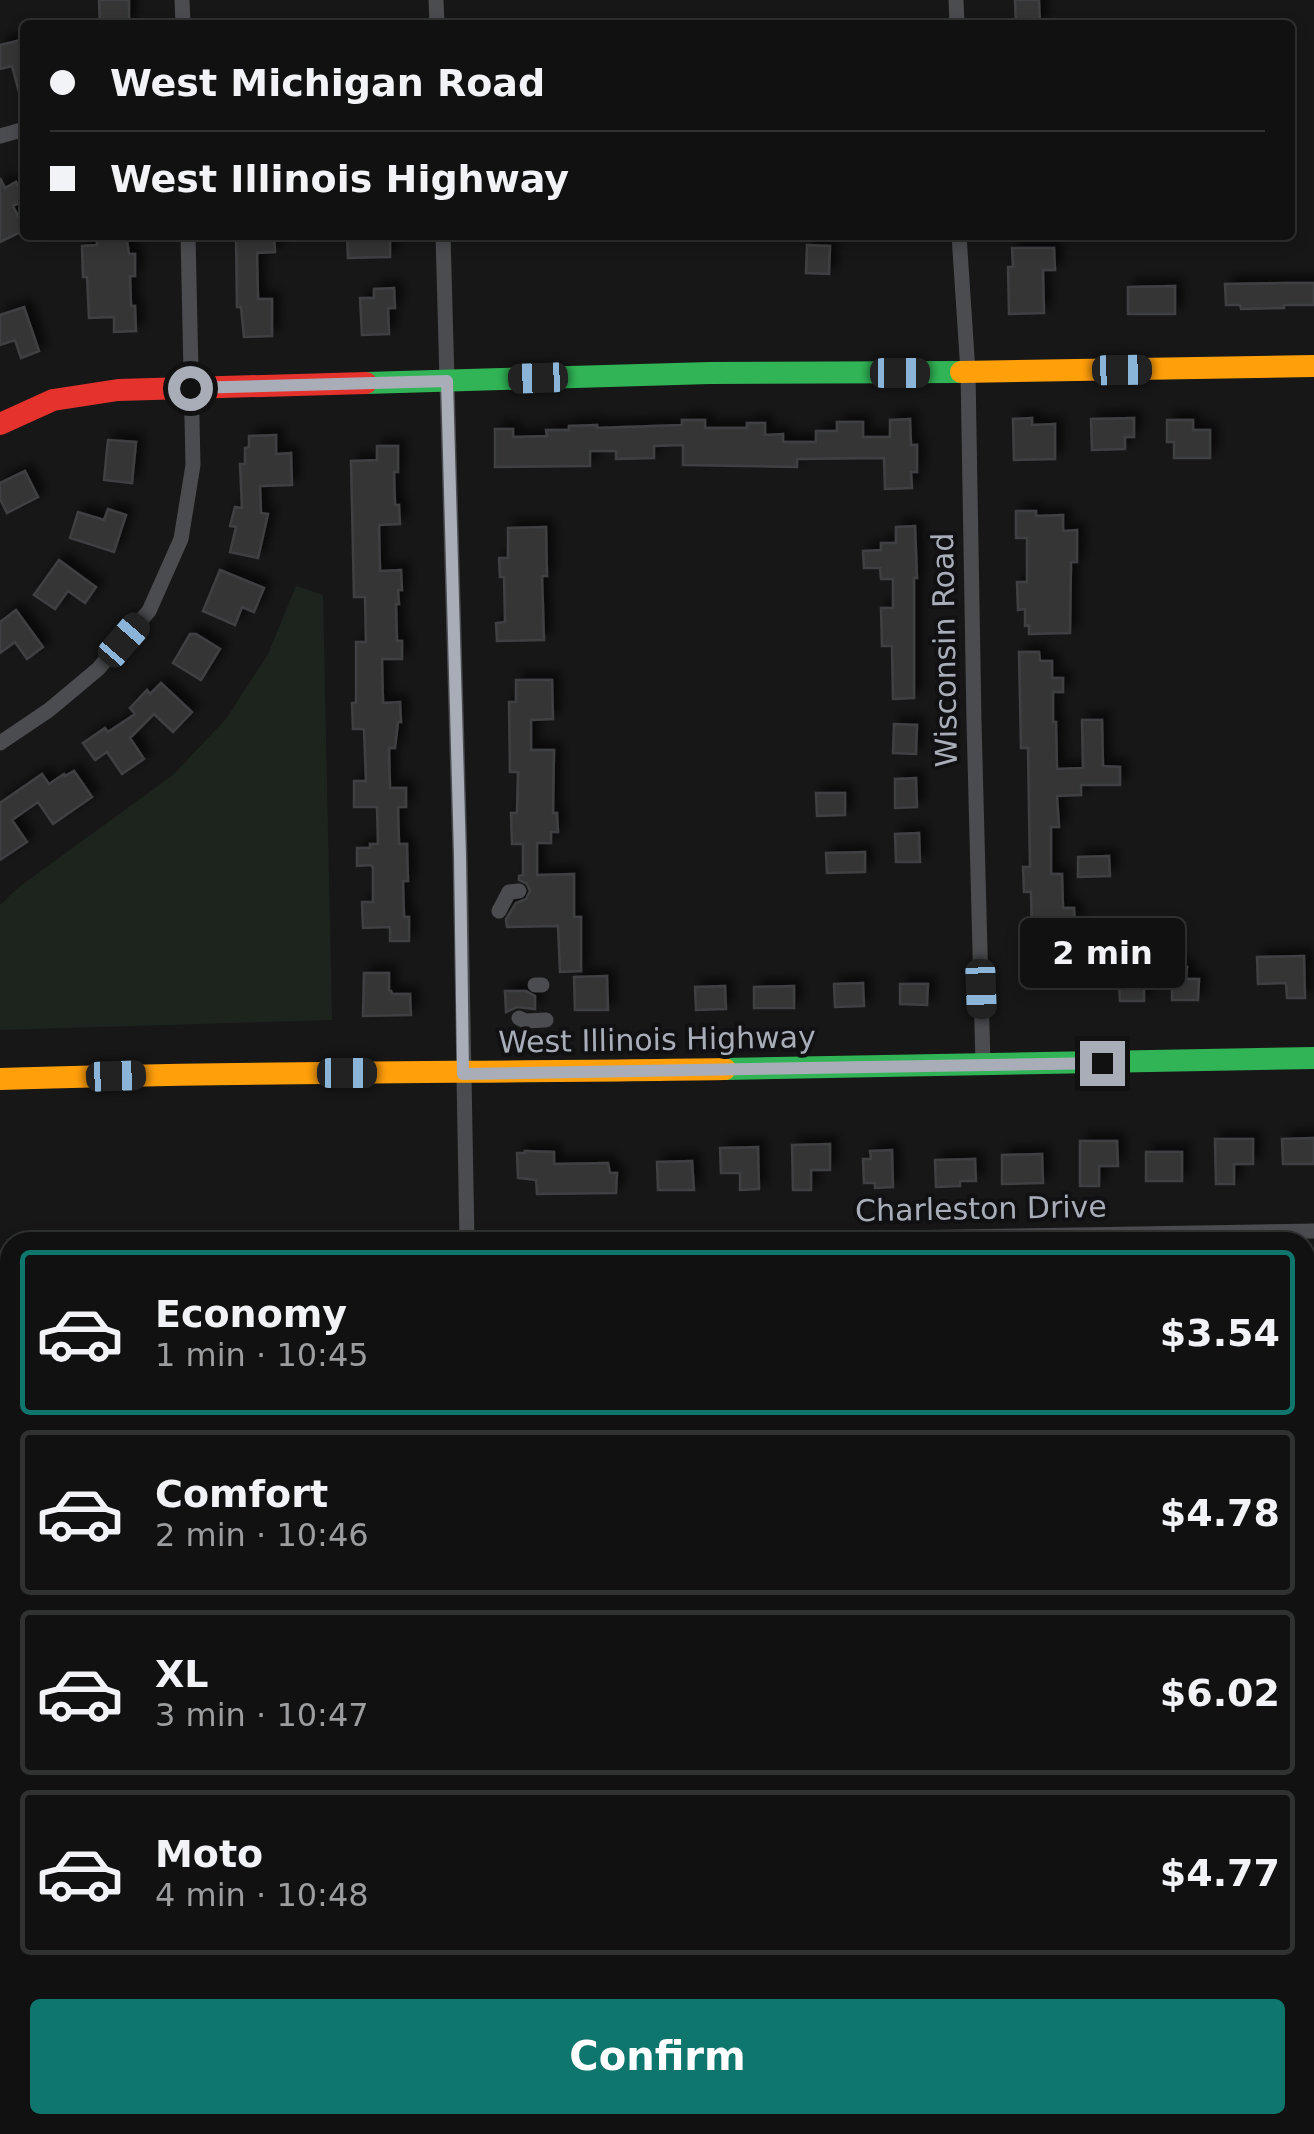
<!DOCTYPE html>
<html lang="en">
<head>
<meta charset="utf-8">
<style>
	body { margin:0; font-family:"DejaVu Sans",sans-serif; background:#1a1a1a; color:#f1f3f6; height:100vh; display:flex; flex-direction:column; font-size:38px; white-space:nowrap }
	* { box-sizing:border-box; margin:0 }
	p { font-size:32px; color:#9c9d9f }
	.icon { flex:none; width:55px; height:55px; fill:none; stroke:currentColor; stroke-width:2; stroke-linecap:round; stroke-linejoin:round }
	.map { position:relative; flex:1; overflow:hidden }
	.panel { position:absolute; left:0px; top:1232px; width:1315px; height:902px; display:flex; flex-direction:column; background:#111; border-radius:30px 30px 0 0; box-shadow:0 5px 15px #0003,0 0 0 2px #303131 }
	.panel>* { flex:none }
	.hud { position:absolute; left:20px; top:20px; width:1275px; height:220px; border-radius:10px; box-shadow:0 5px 15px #0003,0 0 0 2px #303131; display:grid; align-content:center; height:220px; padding:0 30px; background:#111 }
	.end { position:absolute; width:45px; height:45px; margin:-22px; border:12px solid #a8adb8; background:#111; box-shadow:0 0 0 5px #111 }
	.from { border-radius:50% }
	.bubble { position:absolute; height:70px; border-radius:10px; background:#111; box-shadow:0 5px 15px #0003,0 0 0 2px #303131; font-size:32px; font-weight:700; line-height:70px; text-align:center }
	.car { position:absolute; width:30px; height:60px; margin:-30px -15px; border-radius:12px; box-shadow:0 0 8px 2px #0007; background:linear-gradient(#222 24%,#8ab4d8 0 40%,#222 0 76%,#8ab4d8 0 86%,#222 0) }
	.hud b { display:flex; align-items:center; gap:35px; height:95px; font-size:38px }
	.hud b+b { border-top:2px solid #303131 }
	.hud i { width:25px; height:25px; background:#f1f3f6 }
	ul { padding:18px 0 0; list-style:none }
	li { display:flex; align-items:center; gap:30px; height:165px; margin:0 20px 15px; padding:0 10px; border:5px solid #303131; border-radius:10px }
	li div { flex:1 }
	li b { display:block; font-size:38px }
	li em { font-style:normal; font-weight:700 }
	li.on { border-color:#0f766e }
	li>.icon { width:90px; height:90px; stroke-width:1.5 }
	.primary-button { display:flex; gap:20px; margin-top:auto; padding:20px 30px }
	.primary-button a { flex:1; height:115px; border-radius:10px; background:#0f766e; color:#fff; font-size:40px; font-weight:700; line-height:115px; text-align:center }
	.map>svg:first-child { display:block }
	.green { fill:#1d241e }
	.building { fill:#353536; stroke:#3f4043; stroke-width:2.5; filter:url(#shadow) }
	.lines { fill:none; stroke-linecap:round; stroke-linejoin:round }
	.street { stroke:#4b4c50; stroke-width:15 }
	.fast { stroke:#30b455; stroke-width:22 }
	.slow { stroke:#ff9f0a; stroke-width:22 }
	.jam { stroke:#e5322d; stroke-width:22 }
	.route { stroke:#a8adb8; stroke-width:12 }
	.labels { text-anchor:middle; stroke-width:8; stroke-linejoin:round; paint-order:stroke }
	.street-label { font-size:30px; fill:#a8adb8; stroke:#111113 }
</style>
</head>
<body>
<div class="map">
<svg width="1314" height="2134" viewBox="0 0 1314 2134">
	<defs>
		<filter id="shadow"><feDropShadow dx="7" dy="-7" stdDeviation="5" flood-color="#0009"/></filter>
	</defs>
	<rect width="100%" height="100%" fill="#171717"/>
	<!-- green -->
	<path class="green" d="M 296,586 L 323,595 L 332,1020 L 0,1030 L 0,905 L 19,887 L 173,775 L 226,719 L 268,654 Z"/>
	<!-- building -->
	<path class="building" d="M 99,0 L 129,0 L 129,25 L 100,25 Z
		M 1015,0 L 1039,0 L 1040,25 L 1016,25 Z
		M 25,39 L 25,95 L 20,96 L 12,66 L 0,69 L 0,45 Z
		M 0,178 L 5,188 L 16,182 L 25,200 L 13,206 L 25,230 L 0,242 Z
		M 97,235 L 126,235 L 129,254 L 135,254 L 135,276 L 130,276 L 131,306 L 135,306 L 136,331 L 114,332 L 114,317 L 89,318 L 87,277 L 83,277 L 82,246 L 97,245 Z
		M 236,235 L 274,235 L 275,252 L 257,253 L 258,299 L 272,299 L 272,336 L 244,337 L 241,307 L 237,307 Z
		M 347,235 L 390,235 L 390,257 L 348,258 Z
		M 807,245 L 830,246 L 829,274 L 806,273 Z
		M 1012,248 L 1054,248 L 1055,270 L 1043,270 L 1044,313 L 1009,314 L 1008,267 L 1013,267 Z
		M 1288,283 L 1314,283 L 1314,305 L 1284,305 L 1284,308 L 1241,309 L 1240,305 L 1226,305 L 1225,284 Z
		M 1175,286 L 1175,314 L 1128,314 L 1128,287 Z
		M 394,288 L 395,308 L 388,308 L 389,334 L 362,335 L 360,298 L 374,298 L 374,289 Z
		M 24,307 L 39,351 L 21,358 L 15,340 L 0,345 L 0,315 Z
		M 1032,418 L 1032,425 L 1055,424 L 1055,459 L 1014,460 L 1013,419 Z
		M 1134,418 L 1134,437 L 1125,437 L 1125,449 L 1092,450 L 1091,419 Z
		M 910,419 L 911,445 L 917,445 L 917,472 L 911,472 L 912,488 L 885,489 L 884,458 L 797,459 L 797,467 L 683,465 L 683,445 L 654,446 L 654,458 L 616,459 L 616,451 L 590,451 L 590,466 L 495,467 L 495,429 L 513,429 L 513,437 L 547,436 L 546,430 L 569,430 L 569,426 L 597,425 L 597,428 L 682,425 L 682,420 L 705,420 L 705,428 L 747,428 L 747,423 L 765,423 L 765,435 L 783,434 L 783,442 L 816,442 L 816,431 L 837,431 L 837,422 L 863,422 L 863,437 L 890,437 L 890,420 Z
		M 1167,420 L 1193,420 L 1193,430 L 1210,430 L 1210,458 L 1174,458 L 1174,442 L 1167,442 Z
		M 276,435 L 276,454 L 291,453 L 292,485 L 260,486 L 261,513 L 268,514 L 258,558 L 230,552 L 236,527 L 230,526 L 235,507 L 242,508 L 240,464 L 245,464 L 245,448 L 249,447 L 249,436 Z
		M 108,440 L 136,442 L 132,483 L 104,480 Z
		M 377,446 L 398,446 L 398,472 L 394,472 L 395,505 L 399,505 L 400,524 L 379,525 L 380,571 L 401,570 L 402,590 L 398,590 L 399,604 L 396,604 L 397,641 L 402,641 L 402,659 L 382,659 L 383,703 L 400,702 L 401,722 L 398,722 L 395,748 L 389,748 L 390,788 L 406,788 L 406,807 L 398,807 L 399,844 L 407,844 L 408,881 L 403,881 L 404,917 L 409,917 L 409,941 L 390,941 L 390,927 L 363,928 L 362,902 L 373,902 L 373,868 L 371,865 L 357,866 L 357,848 L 370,848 L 370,844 L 378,844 L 377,807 L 354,807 L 354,781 L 366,781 L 364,729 L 353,729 L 352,703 L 356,703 L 356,642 L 366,642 L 365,597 L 354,597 L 351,461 L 377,460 Z
		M 25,471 L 38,497 L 7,513 L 0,499 L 0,483 Z
		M 108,509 L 126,515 L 114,552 L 70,538 L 78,512 L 104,520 Z
		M 1016,511 L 1036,511 L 1036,516 L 1063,515 L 1063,531 L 1077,530 L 1077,562 L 1071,562 L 1070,633 L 1029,634 L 1029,625 L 1025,626 L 1025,609 L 1018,610 L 1017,582 L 1027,582 L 1027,538 L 1016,538 Z
		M 915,526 L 917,578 L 914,578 L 914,698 L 893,699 L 892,646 L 882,646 L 881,608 L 893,608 L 893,579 L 881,579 L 880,568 L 864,568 L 863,551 L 881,550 L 881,543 L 896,543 L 896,527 Z
		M 546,527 L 547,576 L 542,576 L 544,640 L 497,641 L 496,623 L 505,622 L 504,577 L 500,577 L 499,558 L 508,558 L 508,528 Z
		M 59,560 L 96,587 L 85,603 L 68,591 L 55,609 L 34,595 Z
		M 220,570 L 264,588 L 254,612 L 242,607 L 235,625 L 203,611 Z
		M 16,610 L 43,647 L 27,659 L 15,642 L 0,653 L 0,622 Z
		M 190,634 L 196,634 L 220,649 L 201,680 L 173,663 Z
		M 1019,652 L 1039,652 L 1040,661 L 1052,661 L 1052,678 L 1063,678 L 1063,692 L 1053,692 L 1053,722 L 1056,722 L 1057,769 L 1083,768 L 1082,720 L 1102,720 L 1103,766 L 1120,767 L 1120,785 L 1081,785 L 1081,795 L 1057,796 L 1059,827 L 1051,827 L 1051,874 L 1062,874 L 1063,908 L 1074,908 L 1075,924 L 1053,924 L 1054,937 L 1032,937 L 1031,892 L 1024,892 L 1023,867 L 1030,867 L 1028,748 L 1021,748 Z
		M 516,680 L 552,680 L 553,719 L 531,720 L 531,750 L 554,750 L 553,813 L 557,813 L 558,832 L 551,832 L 551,843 L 537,843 L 537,875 L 574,874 L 574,917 L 581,917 L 581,971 L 560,972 L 558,926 L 507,927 L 506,919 L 516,903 L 526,899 L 530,891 L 527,884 L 519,880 L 519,876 L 523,875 L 523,844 L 512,844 L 511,813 L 517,813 L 518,772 L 510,772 L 509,702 L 516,702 Z
		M 161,683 L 192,712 L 173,732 L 154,714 L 130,738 L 144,759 L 122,774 L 107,752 L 95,760 L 83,743 L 105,728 L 108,732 L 135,714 L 130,708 L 147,690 L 150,694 Z
		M 894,724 L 917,725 L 916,754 L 893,753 Z
		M 74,771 L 92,797 L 53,824 L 38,802 L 12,820 L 27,842 L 0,860 L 0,803 L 42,774 L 49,784 L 64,774 L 65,776 Z
		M 916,778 L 917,807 L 895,808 L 895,779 Z
		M 816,793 L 845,793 L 845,815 L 817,816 Z
		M 919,833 L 920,862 L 896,862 L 895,834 Z
		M 865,852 L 865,872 L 827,873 L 826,853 Z
		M 1109,856 L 1110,876 L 1078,877 L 1078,857 Z
		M 1304,956 L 1305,998 L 1287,998 L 1286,983 L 1258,984 L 1257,957 Z
		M 1172,967 L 1187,967 L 1186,979 L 1199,979 L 1198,1000 L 1172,1000 Z
		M 364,973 L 389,973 L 389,991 L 391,991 L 392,994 L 410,994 L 411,1015 L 363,1016 Z
		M 607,976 L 608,1010 L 575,1010 L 574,977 Z
		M 1144,979 L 1144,1001 L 1120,1001 L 1119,980 Z
		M 863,983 L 864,1006 L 835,1007 L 834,984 Z
		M 900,984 L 928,984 L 927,1005 L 900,1004 Z
		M 725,986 L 726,1009 L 696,1010 L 695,987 Z
		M 794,986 L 794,1008 L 754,1008 L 754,987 Z
		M 505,991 L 526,991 L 535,996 L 535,1009 L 517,1007 L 506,1012 Z
		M 1314,1138 L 1314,1164 L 1283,1164 L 1282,1139 Z
		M 1215,1139 L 1253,1139 L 1253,1164 L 1234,1164 L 1234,1184 L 1216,1184 Z
		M 1080,1141 L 1117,1141 L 1118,1166 L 1099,1166 L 1099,1186 L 1080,1186 Z
		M 830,1144 L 830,1170 L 811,1170 L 811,1190 L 793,1190 L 792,1145 Z
		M 758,1147 L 759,1189 L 740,1190 L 740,1173 L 721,1173 L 720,1148 Z
		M 892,1150 L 893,1187 L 875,1188 L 875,1183 L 864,1183 L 863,1159 L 871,1159 L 870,1151 Z
		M 525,1151 L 554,1152 L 554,1164 L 608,1163 L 610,1173 L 617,1173 L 616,1193 L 537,1194 L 536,1180 L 518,1178 L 517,1153 L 525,1153 Z
		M 1146,1152 L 1182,1152 L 1182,1181 L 1146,1181 Z
		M 1042,1154 L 1043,1183 L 1002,1184 L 1002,1155 Z
		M 975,1159 L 976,1181 L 960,1181 L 960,1186 L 936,1187 L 935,1160 Z
		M 692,1161 L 694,1190 L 658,1190 L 657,1162 Z"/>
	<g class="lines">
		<!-- street -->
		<path class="street" d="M 182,0 L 183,25
			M 436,0 L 437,25
			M 956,0 L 957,25
			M 0,136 L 25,129
			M 443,235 L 460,856 L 467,1242
			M 959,235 L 968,372 L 974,722 L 983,1065
			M 0,743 L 49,710 L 98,669 L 149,611 L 181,539 L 193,465 L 188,235
			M 499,911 L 509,892 L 519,891
			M 535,985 L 542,985
			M 519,1018 L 525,1021 L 546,1020
			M 649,1242 L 1314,1231
			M 1305,1953 L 1314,1955
			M 628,2125 L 631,2134
			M 942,2125 L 950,2134"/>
		<!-- fast -->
		<path class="fast" d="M 366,383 L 710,373 L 961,372
			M 725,1069 L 1314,1058"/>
		<!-- slow -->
		<path class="slow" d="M 961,372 L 1314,366
			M 0,1079 C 242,1071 483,1073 725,1069"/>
		<!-- jam -->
		<path class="jam" d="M 0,424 L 53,400 L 118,390 L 366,383"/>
	</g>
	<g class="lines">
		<!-- route -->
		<path class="route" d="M 190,388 L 447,381 L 460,856 L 463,1074 L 1102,1063"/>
	</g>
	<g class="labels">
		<!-- street labels -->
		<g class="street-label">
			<text transform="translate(945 650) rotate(-91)" y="10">Wisconsin Road</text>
			<text transform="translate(657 1040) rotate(-1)" y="10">West Illinois Highway</text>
			<text transform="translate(981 1209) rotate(-1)" y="10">Charleston Drive</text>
		</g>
	</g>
</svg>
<i class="end from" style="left:190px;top:388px"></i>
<i class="end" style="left:1102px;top:1063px"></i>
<div class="bubble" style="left:1020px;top:918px;width:165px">2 min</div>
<i class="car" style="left:1122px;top:370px;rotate:89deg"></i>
<i class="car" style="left:900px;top:373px;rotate:90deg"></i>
<i class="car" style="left:538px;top:378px;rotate:268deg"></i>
<i class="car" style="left:124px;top:640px;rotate:41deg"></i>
<i class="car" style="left:981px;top:989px;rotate:178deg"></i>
<i class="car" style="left:347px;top:1073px;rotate:90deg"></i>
<i class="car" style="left:116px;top:1076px;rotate:88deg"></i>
<div class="hud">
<b><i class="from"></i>West Michigan Road</b>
<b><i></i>West Illinois Highway</b>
</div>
<section class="panel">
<ul>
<li class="on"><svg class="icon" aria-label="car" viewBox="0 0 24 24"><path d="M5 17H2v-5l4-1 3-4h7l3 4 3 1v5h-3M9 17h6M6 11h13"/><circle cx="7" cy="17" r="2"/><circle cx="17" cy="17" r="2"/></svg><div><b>Economy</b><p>1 min · 10:45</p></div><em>$3.54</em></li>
<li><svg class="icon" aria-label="car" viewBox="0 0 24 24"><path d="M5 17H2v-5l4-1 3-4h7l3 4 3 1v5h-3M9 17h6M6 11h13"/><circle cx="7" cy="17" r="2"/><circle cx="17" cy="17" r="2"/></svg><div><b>Comfort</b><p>2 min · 10:46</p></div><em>$4.78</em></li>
<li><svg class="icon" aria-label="car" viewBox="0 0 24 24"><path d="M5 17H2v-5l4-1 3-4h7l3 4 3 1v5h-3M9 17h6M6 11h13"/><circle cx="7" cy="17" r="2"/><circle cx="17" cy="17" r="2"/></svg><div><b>XL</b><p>3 min · 10:47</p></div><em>$6.02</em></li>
<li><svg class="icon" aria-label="car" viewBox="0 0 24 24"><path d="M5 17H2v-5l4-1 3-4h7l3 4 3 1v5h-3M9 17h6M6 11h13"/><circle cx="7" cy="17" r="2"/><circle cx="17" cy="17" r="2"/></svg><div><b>Moto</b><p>4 min · 10:48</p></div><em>$4.77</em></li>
</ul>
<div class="primary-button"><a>Confirm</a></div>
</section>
</div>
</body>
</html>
